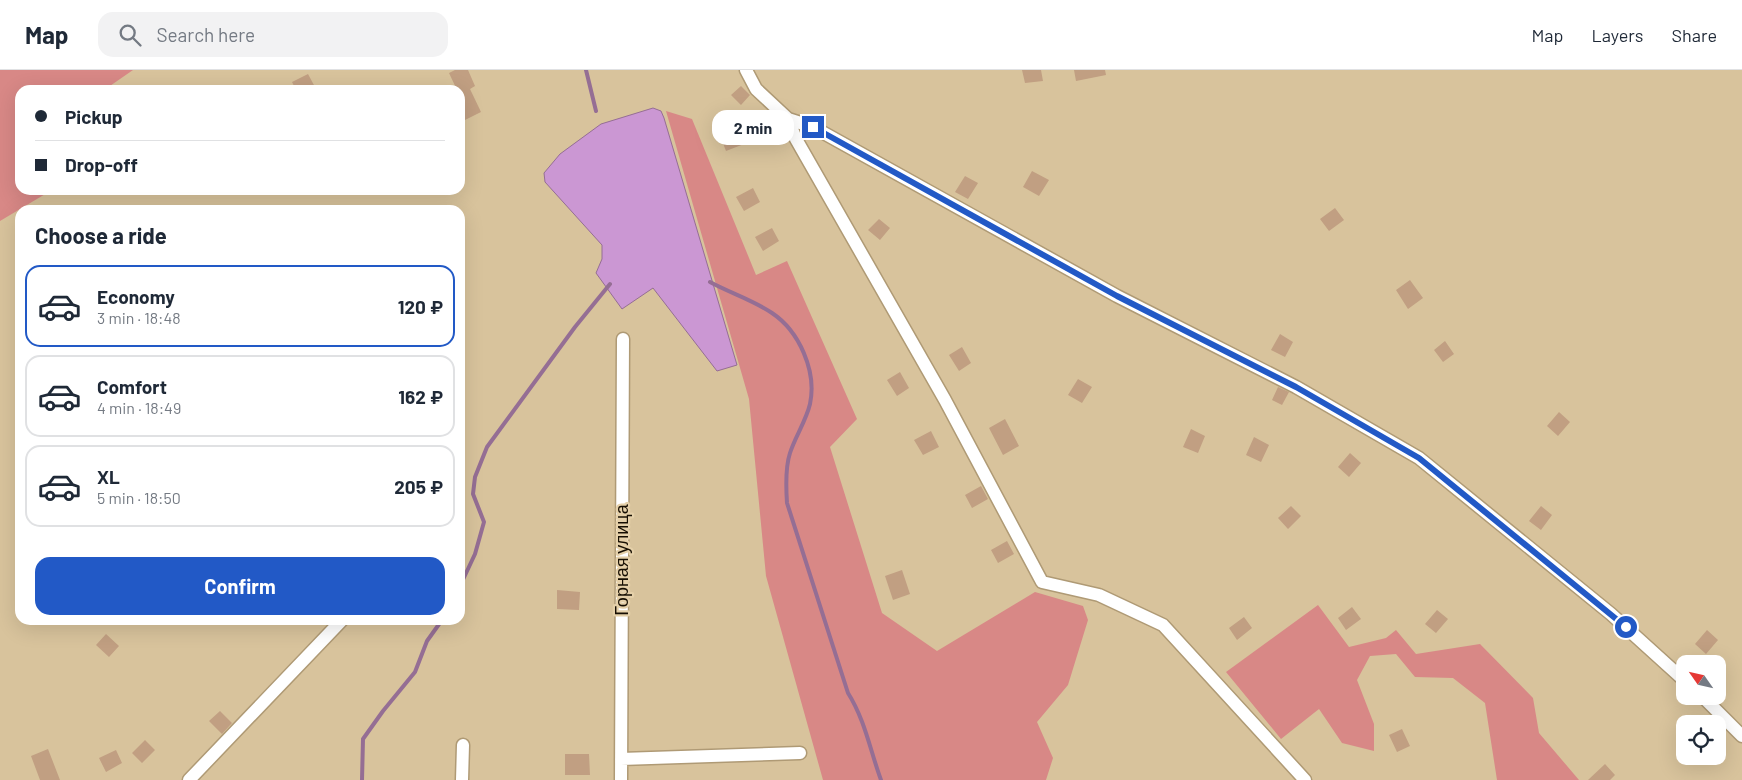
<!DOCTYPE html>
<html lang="en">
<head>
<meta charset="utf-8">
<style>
	body { margin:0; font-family:Barlow,sans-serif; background:#f2f2f3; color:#1f2937; height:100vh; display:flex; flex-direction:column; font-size:19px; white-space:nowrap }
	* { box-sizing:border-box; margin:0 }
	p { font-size:16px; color:#747a83 }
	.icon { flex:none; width:28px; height:28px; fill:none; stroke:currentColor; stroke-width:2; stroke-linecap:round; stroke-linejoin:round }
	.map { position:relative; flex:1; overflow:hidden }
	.details { position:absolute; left:15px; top:135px; width:450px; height:420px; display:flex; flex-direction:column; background:#fff; border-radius:15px; box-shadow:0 5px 20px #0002 }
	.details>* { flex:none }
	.guide { position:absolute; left:15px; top:15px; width:450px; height:110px; border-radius:15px; box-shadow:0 5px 20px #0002; display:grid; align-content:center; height:110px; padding:0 20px; background:#fff }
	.needle { width:32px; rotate:304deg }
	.controls { position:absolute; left:1676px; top:585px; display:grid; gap:10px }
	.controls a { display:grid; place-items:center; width:50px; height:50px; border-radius:10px; background:#fff; box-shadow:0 5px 20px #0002; font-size:25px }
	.end { position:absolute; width:22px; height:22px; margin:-11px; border:6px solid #2259c6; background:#fff; box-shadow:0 0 0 2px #fff }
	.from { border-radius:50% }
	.bubble { position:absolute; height:35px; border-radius:15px; background:#fff; box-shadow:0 5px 20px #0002; font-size:16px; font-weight:700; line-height:35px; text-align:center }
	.guide b { display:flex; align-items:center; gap:18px; height:48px; font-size:19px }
	.guide b+b { border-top:1px solid #e0e1e3 }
	.guide i { width:12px; height:12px; background:#1f2937 }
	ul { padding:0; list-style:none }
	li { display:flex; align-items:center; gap:15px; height:82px; margin:0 10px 8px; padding:0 10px; border:2px solid #e0e1e3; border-radius:15px }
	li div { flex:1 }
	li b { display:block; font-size:19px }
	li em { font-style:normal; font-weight:700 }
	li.active { border-color:#2259c6 }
	li>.icon { width:45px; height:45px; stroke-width:1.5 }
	h2 { padding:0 20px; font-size:22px; line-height:60px }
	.button { display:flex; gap:10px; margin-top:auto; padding:10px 20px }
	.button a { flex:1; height:58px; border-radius:15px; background:#2259c6; color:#fff; font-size:20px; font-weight:700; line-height:58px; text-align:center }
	header { display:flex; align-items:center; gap:30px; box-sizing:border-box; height:70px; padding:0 25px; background:#fff; border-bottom:1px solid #e0e1e3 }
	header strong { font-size:24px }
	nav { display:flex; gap:28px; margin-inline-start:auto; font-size:18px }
	.search { width:350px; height:45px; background:#f2f2f3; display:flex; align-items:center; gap:12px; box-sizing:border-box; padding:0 18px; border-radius:15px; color:#747a83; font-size:19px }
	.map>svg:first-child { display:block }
	.green { fill:#d88886 }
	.water { fill:#cb97d3; stroke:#956e94 }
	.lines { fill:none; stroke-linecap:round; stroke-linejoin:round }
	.stream { stroke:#956e94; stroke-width:4 }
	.building { fill:#c19f82 }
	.street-casing { stroke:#af9a75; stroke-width:15 }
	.street { stroke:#fff; stroke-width:12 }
	.route { stroke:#2259c6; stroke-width:6 }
	.labels { text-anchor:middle; stroke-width:4.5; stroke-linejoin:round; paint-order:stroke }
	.street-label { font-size:18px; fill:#160e02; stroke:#e5d0a9 }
</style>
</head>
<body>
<header>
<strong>Map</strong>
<div class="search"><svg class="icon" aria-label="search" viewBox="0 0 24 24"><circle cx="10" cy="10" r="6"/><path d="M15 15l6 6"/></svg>Search here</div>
<nav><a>Map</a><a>Layers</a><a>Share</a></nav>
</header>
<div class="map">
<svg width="1742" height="710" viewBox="0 0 1742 710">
	<rect width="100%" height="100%" fill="#d8c39c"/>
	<!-- green -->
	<path class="green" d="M 0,0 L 133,0 L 107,18 L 108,20 L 20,20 L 20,120 L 52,120 L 0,151 Z
		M 666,41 L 692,49 L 756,205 L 787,191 L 857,349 L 830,377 L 882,543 L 937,581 L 1035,522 L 1083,536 L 1088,550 L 1068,615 L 1037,652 L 1053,688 L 1046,710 L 823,710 L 766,506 L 749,329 Z
		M 1318,535 L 1349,577 L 1386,568 L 1396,560 L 1416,584 L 1480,574 L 1533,628 L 1539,663 L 1579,710 L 1497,710 L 1485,633 L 1453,608 L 1415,607 L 1396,584 L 1370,586 L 1357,610 L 1374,654 L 1374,681 L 1342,673 L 1319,639 L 1281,669 L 1226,602 Z"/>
	<!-- water -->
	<path class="water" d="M 653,38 L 661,41 L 664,48 L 737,295 L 717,301 L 653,218 L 622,239 L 596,203 L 602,189 L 602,175 L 545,112 L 544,103 L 560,84 L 601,54 Z"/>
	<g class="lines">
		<!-- stream -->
		<path class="stream" d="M 586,0 L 596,41
			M 710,212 C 730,223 753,230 772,243 C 799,261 817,301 810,334 C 806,351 795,367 790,383 C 785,398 786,418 787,433 L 848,623 C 865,650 870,680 881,710
			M 460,516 L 475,484 L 484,452 L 473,424 L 475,407 L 487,377 L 575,257 L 610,214
			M 362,710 L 363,669 L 383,641 L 415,602 L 427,571 L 442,550"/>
	</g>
	<!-- building -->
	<path class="building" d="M 455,0 L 468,0 L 475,16 L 470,19 L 481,42 L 465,50 L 460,41 L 460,20 L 457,20 L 449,3 Z
		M 1022,0 L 1041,0 L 1043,11 L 1025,13 Z
		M 1074,0 L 1105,0 L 1106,5 L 1076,11 Z
		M 308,4 L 315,17 L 309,20 L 296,20 L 292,12 Z
		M 741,16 L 750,25 L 741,35 L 731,25 Z
		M 736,55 L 744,74 L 726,81 L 719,63 Z
		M 1032,101 L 1049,110 L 1039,126 L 1023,117 Z
		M 965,106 L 978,113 L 968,129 L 955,122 Z
		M 753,118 L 760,132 L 744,141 L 736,127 Z
		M 1335,138 L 1344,150 L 1329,161 L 1320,149 Z
		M 879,149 L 890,158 L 880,170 L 868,160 Z
		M 772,158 L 779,171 L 763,181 L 755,167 Z
		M 1410,210 L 1423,228 L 1408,239 L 1396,220 Z
		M 1280,264 L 1293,272 L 1285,287 L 1271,280 Z
		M 1445,271 L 1454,284 L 1443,292 L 1434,280 Z
		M 962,277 L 971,293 L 959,301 L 949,285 Z
		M 900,302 L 909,318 L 897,326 L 887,310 Z
		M 1078,309 L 1092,317 L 1082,333 L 1068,325 Z
		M 1278,317 L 1289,322 L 1282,335 L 1272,330 Z
		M 1559,342 L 1570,352 L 1558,366 L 1547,356 Z
		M 1005,349 L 1019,376 L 1003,385 L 989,358 Z
		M 1191,359 L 1205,366 L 1198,383 L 1183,377 Z
		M 931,361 L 939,377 L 923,385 L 914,370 Z
		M 1254,367 L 1269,375 L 1261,392 L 1246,385 Z
		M 1350,383 L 1361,393 L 1349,407 L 1338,397 Z
		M 981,416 L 988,429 L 972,438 L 965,425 Z
		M 1291,436 L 1301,446 L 1288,459 L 1278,448 Z
		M 1541,436 L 1552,445 L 1541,460 L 1529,451 Z
		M 1007,471 L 1014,484 L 998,493 L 991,480 Z
		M 902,500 L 910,524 L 893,530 L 885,506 Z
		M 557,520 L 580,522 L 579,540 L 557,539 Z
		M 1352,537 L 1361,549 L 1346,560 L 1338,548 Z
		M 1437,540 L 1448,549 L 1436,563 L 1425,554 Z
		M 1244,547 L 1252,558 L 1237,570 L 1229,558 Z
		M 1707,560 L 1718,570 L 1706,584 L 1695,574 Z
		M 106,564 L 119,576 L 109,587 L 96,575 Z
		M 220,641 L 232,653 L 222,664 L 209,651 Z
		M 1402,659 L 1410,676 L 1397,682 L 1389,665 Z
		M 145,670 L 155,680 L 142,693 L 132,683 Z
		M 48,679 L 60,710 L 40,710 L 31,686 Z
		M 116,680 L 122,693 L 106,702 L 99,688 Z
		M 565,684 L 589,684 L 590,705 L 565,705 Z
		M 1605,694 L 1615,705 L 1610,710 L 1588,710 Z"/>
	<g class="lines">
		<!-- street casing -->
		<g class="street-casing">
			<path id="street" d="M 746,0 L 756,19 L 788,49 L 796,69 L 945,330 L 1042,512 L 1099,525 L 1163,555 L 1305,710
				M 788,49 L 813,57 L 1117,226 L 1296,317 L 1419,388 L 1611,544 L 1685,611
				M 1702,626 L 1742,666
				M 621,689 L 800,683
				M 189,710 L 342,550
				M 462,710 L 463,675
				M 621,710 L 623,269"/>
		</g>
		<!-- street -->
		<use href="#street" class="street"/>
	</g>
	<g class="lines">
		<!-- route -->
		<path class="route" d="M 813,57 L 1117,226 L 1296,317 L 1419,388 L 1626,557"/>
	</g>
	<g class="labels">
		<!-- street labels -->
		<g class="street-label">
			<text transform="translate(622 490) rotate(-90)" y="6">Горная улица</text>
		</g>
	</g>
</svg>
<div class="controls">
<a><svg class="needle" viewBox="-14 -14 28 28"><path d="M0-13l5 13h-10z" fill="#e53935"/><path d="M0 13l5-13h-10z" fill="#747a83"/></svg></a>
<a><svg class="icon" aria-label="locate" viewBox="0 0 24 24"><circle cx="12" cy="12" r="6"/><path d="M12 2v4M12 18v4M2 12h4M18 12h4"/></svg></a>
</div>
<i class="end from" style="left:1626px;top:557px"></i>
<i class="end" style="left:813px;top:57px"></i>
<div class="bubble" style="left:712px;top:40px;width:82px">2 min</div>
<div class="guide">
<b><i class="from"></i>Pickup</b>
<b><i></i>Drop-off</b>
</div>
<section class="details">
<h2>Choose a ride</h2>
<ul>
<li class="active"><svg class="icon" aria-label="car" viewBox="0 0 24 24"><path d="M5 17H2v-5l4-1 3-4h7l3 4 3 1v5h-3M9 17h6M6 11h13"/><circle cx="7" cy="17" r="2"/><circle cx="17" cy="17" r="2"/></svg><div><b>Economy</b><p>3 min · 18:48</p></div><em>120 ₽</em></li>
<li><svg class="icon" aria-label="car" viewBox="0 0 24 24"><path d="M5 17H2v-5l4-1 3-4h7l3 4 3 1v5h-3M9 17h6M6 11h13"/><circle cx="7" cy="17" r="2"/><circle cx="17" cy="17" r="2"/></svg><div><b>Comfort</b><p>4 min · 18:49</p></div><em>162 ₽</em></li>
<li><svg class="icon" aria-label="car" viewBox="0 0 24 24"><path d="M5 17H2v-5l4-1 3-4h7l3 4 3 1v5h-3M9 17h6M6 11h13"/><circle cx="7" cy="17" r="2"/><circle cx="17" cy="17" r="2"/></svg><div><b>XL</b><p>5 min · 18:50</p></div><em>205 ₽</em></li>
</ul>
<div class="button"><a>Confirm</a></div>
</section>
</div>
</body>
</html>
